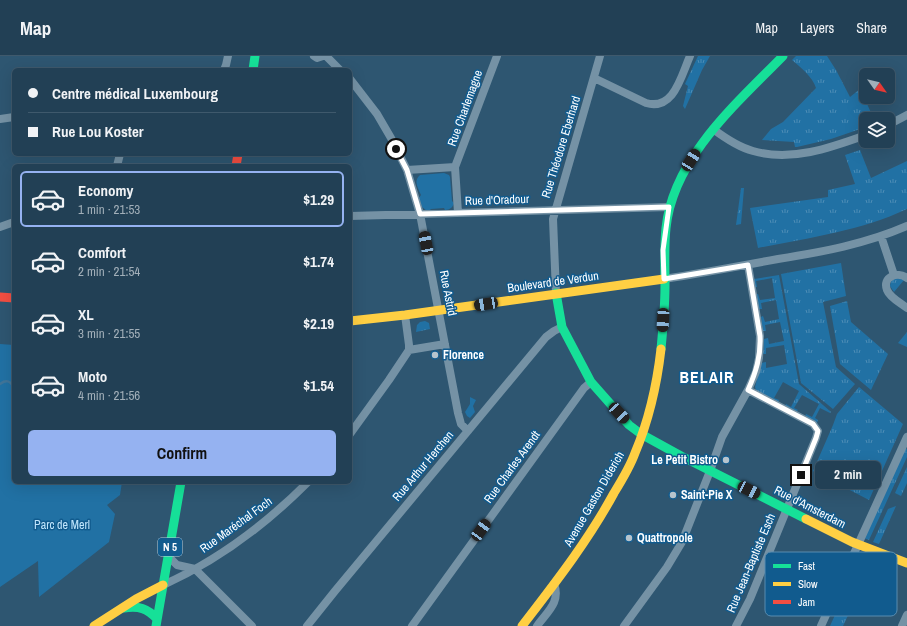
<!DOCTYPE html>
<html lang="en">
<head>
<meta charset="utf-8">
<style>
	body { margin:0; font-family:"Archivo Narrow",sans-serif; background:#2e4b5f; color:#f1f3f6; height:100vh; display:flex; flex-direction:column; font-size:15px; white-space:nowrap }
	* { box-sizing:border-box; margin:0 }
	p { font-size:13px; color:#a2afb9 }
	.icon { flex:none; width:22px; height:22px; fill:none; stroke:currentColor; stroke-width:2; stroke-linecap:round; stroke-linejoin:round }
	.map { position:relative; flex:1; overflow:hidden }
	.details { position:absolute; left:12px; top:108px; width:340px; height:320px; display:flex; flex-direction:column; background:#224055; border-radius:6px; box-shadow:0 4px 16px #0002,0 0 0 1px #3f596c }
	.details>* { flex:none }
	.banner { position:absolute; left:12px; top:12px; width:340px; height:88px; border-radius:6px; box-shadow:0 4px 16px #0002,0 0 0 1px #3f596c; display:grid; align-content:center; height:88px; padding:0 16px; background:#224055 }
	.needle { width:26px; rotate:124deg }
	.buttons { position:absolute; left:859px; top:12px; display:grid; gap:8px }
	.buttons a { display:grid; place-items:center; width:36px; height:36px; border-radius:6px; background:#224055; box-shadow:0 4px 16px #0002,0 0 0 1px #3f596c; font-size:20px }
	.end { position:absolute; width:18px; height:18px; margin:-9px; border:5px solid #fff; background:#111; box-shadow:0 0 0 2px #111 }
	.from { border-radius:50% }
	.bubble { position:absolute; height:28px; border-radius:6px; background:#224055; box-shadow:0 4px 16px #0002,0 0 0 1px #3f596c; font-size:13px; font-weight:800; line-height:28px; text-align:center }
	.car { position:absolute; width:12px; height:24px; margin:-12px -6px; border-radius:5px; box-shadow:0 0 3px 1px #0007; background:linear-gradient(#222 24%,#8ab4d8 0 40%,#222 0 76%,#8ab4d8 0 86%,#222 0) }
	.banner b { display:flex; align-items:center; gap:14px; height:38px; font-size:15px }
	.banner b+b { border-top:1px solid #3f596c }
	.banner i { width:10px; height:10px; background:#f1f3f6 }
	ul { padding:7px 0 0; list-style:none }
	li { display:flex; align-items:center; gap:12px; height:56px; margin:0 8px 6px; padding:0 8px; border:2px solid transparent; border-radius:6px }
	li div { flex:1 }
	li b { display:block; font-size:15px }
	li em { font-style:normal; font-weight:800 }
	li.active { border-color:#95b2f1 }
	li>.icon { width:36px; height:36px; stroke-width:1.5 }
	.cta { display:flex; gap:8px; margin-top:auto; padding:8px 16px }
	.cta a { flex:1; height:46px; border-radius:6px; background:#95b2f1; color:#111; font-size:16px; font-weight:800; line-height:46px; text-align:center }
	header { display:flex; align-items:center; gap:24px; box-sizing:border-box; height:56px; padding:0 20px; background:#224055; border-bottom:1px solid #3f596c }
	header strong { font-size:19px }
	nav { display:flex; gap:22px; margin-inline-start:auto; font-size:14px }
	.map>svg:first-child { display:block }
	.grass { fill:url(#grass-tufts) }
	.park { fill:#2171a4 }
	.lines { fill:none; stroke-linecap:round; stroke-linejoin:round }
	.stream { stroke:#407599; stroke-width:2.5 }
	.street { stroke:#7592a5; stroke-width:8 }
	.fast { stroke:#16e098; stroke-width:9 }
	.slow { stroke:#ffcf43; stroke-width:9 }
	.jam { stroke:#f24e42; stroke-width:9 }
	.route { stroke:#fff; stroke-width:5 }
	.poi-dot { fill:#b6c4cd; stroke:#115b8e; stroke-width:1.5 }
	.labels { text-anchor:middle; stroke-width:3; stroke-linejoin:round; paint-order:stroke }
	.shield { fill:#115b8e; stroke:#b8cedd; stroke-width:1 }
	.shield-label { font-size:11px; font-weight:bold; fill:#fff }
	.street-label { font-size:12px; fill:#fff; stroke:#115b8e }
	.poi-label { font-size:12px; font-weight:bold; fill:#fff; stroke:#115b8e; text-anchor:start }
	.park-label { font-size:12px; fill:#c1e6fd; stroke:#115b8e }
	.district-label { font-size:16px; font-weight:bold; letter-spacing:1px; fill:#fff; stroke:#115b8e }
	.key { fill:#115b8e; stroke:#588cb0; stroke-width:1 }
	.key-label { font-size:11px; fill:#fff }
</style>
</head>
<body>
<header>
<strong>Map</strong>
<nav><a>Map</a><a>Layers</a><a>Share</a></nav>
</header>
<div class="map">
<svg width="907" height="570" viewBox="0 0 907 570">
	<defs>
		<pattern id="grass-tufts" width="24" height="20" patternUnits="userSpaceOnUse"><rect width="24" height="20" fill="#2171a4"/><path d="M3 7l-1-3M5 7V3M7 7l1-3M15 17l-1-3M17 17v-4M19 17l1-3" fill="none" stroke="#4d8db6"/></pattern>
	</defs>
	<rect width="100%" height="100%" fill="#2e5671"/>
	<!-- grass -->
	<path class="grass" d="M 698,0 L 710,0 L 702,14 L 685,53 L 683,50 L 688,30 L 685,28 Z
		M 796,0 L 827,0 L 836,14 L 850,41 L 860,33 L 874,63 L 866,63 L 866,71 L 831,83 L 797,91 L 795,91 L 794,86 L 762,84 L 771,73 L 783,66 L 816,32 C 813,21 800,11 792,4 Z
		M 860,94 L 871,122 L 907,105 L 907,153 C 860,175 808,182 758,192 L 750,152 L 828,141 L 828,134 L 855,128 L 845,99 Z
		M 741,132 L 744,132 L 741,168 L 736,169 Z
		M 841,207 L 846,240 L 823,246 L 836,311 L 855,328 L 833,353 L 801,327 L 781,218 Z
		M 779,219 L 799,328 L 831,356 L 830,357 L 820,352 L 815,362 L 818,364 L 817,367 L 805,361 L 806,358 L 812,361 L 819,348 L 802,339 L 794,352 L 798,354 L 796,356 L 785,350 L 786,348 L 791,351 L 799,335 L 783,326 L 774,342 L 779,344 L 778,347 L 756,334 L 755,331 L 761,307 L 766,306 L 766,312 L 787,308 L 784,289 L 766,292 L 766,298 L 763,298 L 764,283 L 768,282 L 769,288 L 784,285 L 780,266 L 765,269 L 766,275 L 763,275 L 761,261 L 763,260 L 765,266 L 779,263 L 776,244 L 761,247 L 762,253 L 759,253 L 756,238 L 758,238 L 760,244 L 775,242 L 772,222 L 756,225 L 757,231 L 755,231 L 754,223 Z
		M 897,221 L 904,224 L 894,236 L 890,230 L 891,225 Z
		M 847,245 L 851,266 L 888,298 L 871,334 L 840,308 L 830,250 Z
		M 425,265 L 429,267 L 430,273 L 416,276 L 417,269 L 420,266 Z
		M 907,276 L 907,291 L 898,287 Z
		M 859,331 L 903,368 L 869,444 L 813,415 L 833,369 L 837,358 Z
		M 905,392 L 907,393 L 907,401 L 869,484 L 864,482 Z
		M 907,411 L 907,427 L 901,440 L 895,437 Z
		M 896,450 L 879,488 L 873,486 L 888,453 Z
		M 868,503 L 873,506 L 843,570 L 830,570 L 850,526 L 856,529 Z"/>
	<!-- park -->
	<path class="park" d="M 444,117 L 449,119 L 450,121 L 452,145 L 454,147 C 453,151 450,154 445,154 L 444,152 L 431,153 L 430,154 L 427,155 L 422,151 L 419,142 L 421,139 C 418,132 413,125 420,119 Z
		M 0,288 L 14,289 L 14,426 L 122,426 L 120,439 L 107,449 L 115,458 L 109,486 L 39,541 L 38,505 L 0,531 Z
		M 470,341 L 476,344 L 473,350 L 475,356 L 470,362 L 467,360 L 465,356 L 470,348 Z"/>
	<g class="lines">
		<!-- stream -->
		<path class="stream" d="M 0,328 C 6,323 10,325 14,331"/>
		<!-- street -->
		<path class="street" d="M 314,0 L 317,2 L 323,0
			M 326,0 L 340,14
			M 224,14 L 226,9 L 228,0
			M 594,22 L 646,47 C 674,55 681,20 690,0
			M 350,23 L 377,58 L 391,82 L 407,114 L 420,158 L 458,357 L 461,368 L 468,375
			M 0,63 L 14,61
			M 888,69 L 907,59
			M 713,73 C 725,82 738,91 753,95 C 791,106 830,92 866,79
			M 117,110 L 120,98
			M 407,114 L 455,111
			M 458,157 L 455,111 L 497,0
			M 350,160 L 669,151
			M 0,171 L 14,166
			M 881,180 L 894,219
			M 907,222 C 897,215 882,221 887,234 C 890,242 901,247 907,252
			M 664,223 C 702,217 740,210 778,203 C 822,196 866,188 907,170
			M 556,237 L 553,163 L 600,0
			M 409,294 L 445,288
			M 350,378 L 389,324 L 409,294 L 409,289 L 405,259
			M 168,500 L 177,509 L 195,513
			M 195,513 L 252,570
			M 163,529 C 217,505 266,468 308,426
			M 307,570 L 335,535 L 546,281 L 554,275 L 562,271
			M 412,570 L 584,332 L 591,326
			M 537,570 C 547,556 561,546 554,528
			M 624,570 L 667,511 L 682,486 L 710,415 L 722,381 L 748,334 L 756,316 L 759,302 L 760,280 L 748,209
			M 736,570 L 750,543 L 816,382 L 818,375 L 813,368 L 748,334
			M 821,570 L 907,381
			M 902,570 L 907,559"/>
		<!-- fast -->
		<path class="fast" d="M 253,14 L 255,0
			M 556,237 L 562,271 L 591,326 L 629,369 L 641,378 L 681,400 L 806,463
			M 661,293 C 663,272 665,251 665,230 C 665,210 664,191 666,172 C 673,102 737,47 783,0
			M 124,552 C 139,550 147,552 157,563
			M 156,570 L 181,426"/>
		<!-- slow -->
		<path class="slow" d="M 350,265 L 405,259 L 664,223
			M 806,463 L 852,486 L 907,507
			M 94,570 L 136,543 L 163,529
			M 522,570 C 555,527 588,485 614,437 C 622,424 630,411 635,397 C 649,364 657,328 661,293"/>
		<!-- jam -->
		<path class="jam" d="M 236,110 L 238,98
			M 0,241 L 14,242"/>
	</g>
	<g class="lines">
		<!-- route -->
		<path class="route" d="M 396,93 L 407,114 L 420,158 L 669,151 L 663,194 L 664,223 L 748,209 L 760,280 C 761,300 756,316 748,334 L 813,368 L 818,375 L 816,382 L 801,419"/>
	</g>
	<!-- markers -->
	<g class="poi-dot">
		<circle cx="435" cy="299" r="4"/>
		<circle cx="726" cy="404" r="4"/>
		<circle cx="673" cy="439" r="4"/>
		<circle cx="629" cy="482" r="4"/>
	</g>
	<g class="labels">
		<!-- shield labels -->
		<rect class="shield" x="158" y="482" width="24" height="18" rx="3"/>
		<g class="shield-label">
			<text x="170" y="495">N 5</text>
		</g>
		<!-- street labels -->
		<g class="street-label">
			<text transform="translate(465 52) rotate(-70)" y="4">Rue Charlemagne</text>
			<text transform="translate(561 91) rotate(-73)" y="4">Rue Théodore Eberhard</text>
			<text transform="translate(497 144) rotate(-2)" y="4">Rue d'Oradour</text>
			<text transform="translate(553 226) rotate(-8)" y="4">Boulevard de Verdun</text>
			<text transform="translate(448 237) rotate(79)" y="4">Rue Astrid</text>
			<text transform="translate(423 410) rotate(-50)" y="4">Rue Arthur Herchen</text>
			<text transform="translate(512 411) rotate(-54)" y="4">Rue Charles Arendt</text>
			<text transform="translate(594 443) rotate(-60)" y="4">Avenue Gaston Diderich</text>
			<text transform="translate(810 451) rotate(27)" y="4">Rue d'Amsterdam</text>
			<text transform="translate(236 469) rotate(-36)" y="4">Rue Maréchal Foch</text>
			<text transform="translate(751 507) rotate(-67)" y="4">Rue Jean-Baptiste Esch</text>
		</g>
		<!-- poi labels -->
		<g class="poi-label">
			<text x="443" y="303">Florence</text>
			<text x="718" y="408" text-anchor="end">Le Petit Bistro</text>
			<text x="681" y="443">Saint-Pie X</text>
			<text x="637" y="486">Quattropole</text>
		</g>
		<!-- park labels -->
		<g class="park-label">
			<text x="62" y="473">Parc de Merl</text>
		</g>
		<!-- district labels -->
		<g class="district-label">
			<text x="707" y="327">BELAIR</text>
		</g>
	</g>
	<!-- legend -->
	<rect x="765" y="496" width="132" height="64" rx="6" class="key"/>
	<rect x="773" y="508" width="18" height="4" fill="#16e098"/>
	<rect x="773" y="526" width="18" height="4" fill="#ffcf43"/>
	<rect x="773" y="544" width="18" height="4" fill="#f24e42"/>
	<g class="key-label">
		<text x="798" y="514">Fast</text>
		<text x="798" y="532">Slow</text>
		<text x="798" y="550">Jam</text>
	</g>
</svg>
<div class="buttons">
<a><svg class="needle" viewBox="-14 -14 28 28"><path d="M0-13l5 13h-10z" fill="#e53935"/><path d="M0 13l5-13h-10z" fill="#a2afb9"/></svg></a>
<a><svg class="icon" aria-label="layers" viewBox="0 0 24 24"><path d="M12 4l9 5-9 5-9-5zM3 14l9 5 9-5"/></svg></a>
</div>
<i class="end from" style="left:396px;top:93px"></i>
<i class="end" style="left:801px;top:419px"></i>
<div class="bubble" style="left:815px;top:405px;width:66px">2 min</div>
<i class="car" style="left:691px;top:104px;rotate:32deg"></i>
<i class="car" style="left:426px;top:187px;rotate:349deg"></i>
<i class="car" style="left:486px;top:248px;rotate:261deg"></i>
<i class="car" style="left:663px;top:264px;rotate:183deg"></i>
<i class="car" style="left:619px;top:357px;rotate:137deg"></i>
<i class="car" style="left:749px;top:434px;rotate:117deg"></i>
<i class="car" style="left:481px;top:474px;rotate:36deg"></i>
<div class="banner">
<b><i class="from"></i>Centre médical Luxembourg</b>
<b><i></i>Rue Lou Koster</b>
</div>
<section class="details">
<ul>
<li class="active"><svg class="icon" aria-label="car" viewBox="0 0 24 24"><path d="M5 17H2v-5l4-1 3-4h7l3 4 3 1v5h-3M9 17h6M6 11h13"/><circle cx="7" cy="17" r="2"/><circle cx="17" cy="17" r="2"/></svg><div><b>Economy</b><p>1 min · 21:53</p></div><em>$1.29</em></li>
<li><svg class="icon" aria-label="car" viewBox="0 0 24 24"><path d="M5 17H2v-5l4-1 3-4h7l3 4 3 1v5h-3M9 17h6M6 11h13"/><circle cx="7" cy="17" r="2"/><circle cx="17" cy="17" r="2"/></svg><div><b>Comfort</b><p>2 min · 21:54</p></div><em>$1.74</em></li>
<li><svg class="icon" aria-label="car" viewBox="0 0 24 24"><path d="M5 17H2v-5l4-1 3-4h7l3 4 3 1v5h-3M9 17h6M6 11h13"/><circle cx="7" cy="17" r="2"/><circle cx="17" cy="17" r="2"/></svg><div><b>XL</b><p>3 min · 21:55</p></div><em>$2.19</em></li>
<li><svg class="icon" aria-label="car" viewBox="0 0 24 24"><path d="M5 17H2v-5l4-1 3-4h7l3 4 3 1v5h-3M9 17h6M6 11h13"/><circle cx="7" cy="17" r="2"/><circle cx="17" cy="17" r="2"/></svg><div><b>Moto</b><p>4 min · 21:56</p></div><em>$1.54</em></li>
</ul>
<div class="cta"><a>Confirm</a></div>
</section>
</div>
</body>
</html>
